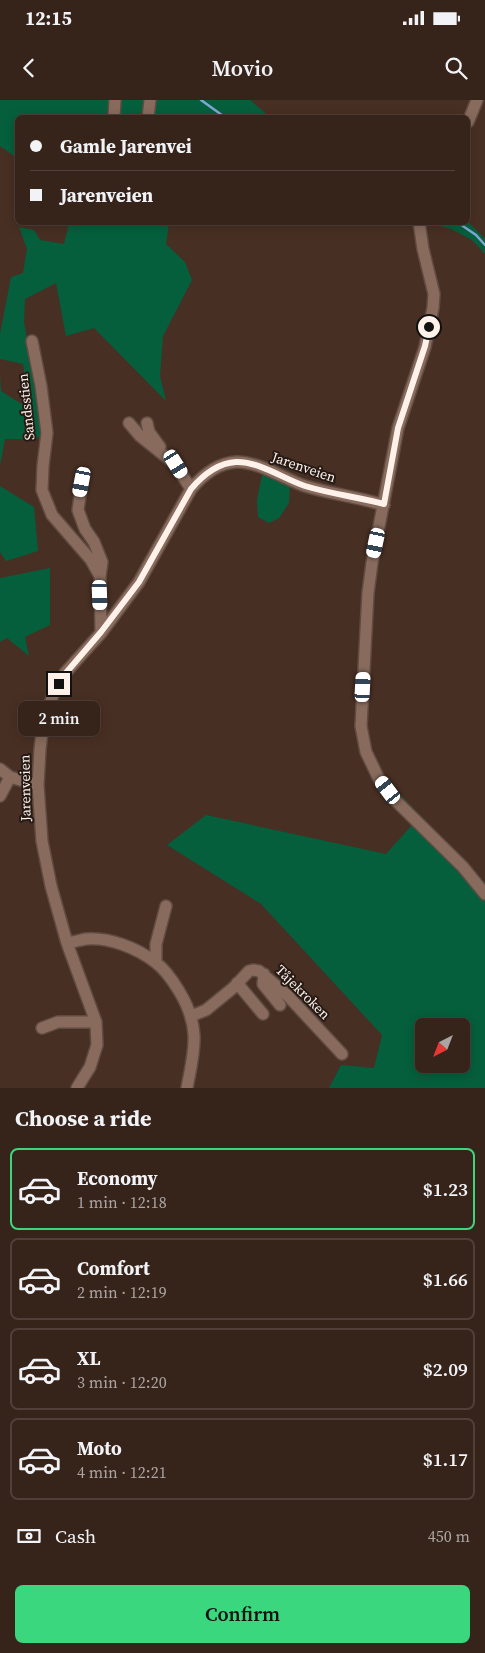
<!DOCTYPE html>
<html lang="en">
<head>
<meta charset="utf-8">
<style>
	body { margin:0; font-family:"Source Serif 4",serif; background:#3d2b23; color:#f1f3f6; height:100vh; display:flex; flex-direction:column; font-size:19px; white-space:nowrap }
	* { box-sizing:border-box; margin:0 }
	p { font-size:16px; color:#aaa4a2 }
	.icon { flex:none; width:28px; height:28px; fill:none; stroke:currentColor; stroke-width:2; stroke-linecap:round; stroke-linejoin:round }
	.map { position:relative; height:988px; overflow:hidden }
	.drawer { display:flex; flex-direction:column; background:#36231a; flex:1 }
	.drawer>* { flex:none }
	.top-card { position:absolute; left:15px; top:15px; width:455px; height:110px; border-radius:8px; box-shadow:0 2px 12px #0003,0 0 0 1px #504039; display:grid; align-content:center; height:110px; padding:0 15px; background:#36231a }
	.needle { width:32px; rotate:222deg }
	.buttons { position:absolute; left:415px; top:918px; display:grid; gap:10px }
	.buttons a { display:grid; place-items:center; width:55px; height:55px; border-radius:8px; background:#36231a; box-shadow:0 2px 12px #0003,0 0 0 1px #504039; font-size:25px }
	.end { position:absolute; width:22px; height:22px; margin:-11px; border:6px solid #fef1ea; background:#111; box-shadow:0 0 0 2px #111 }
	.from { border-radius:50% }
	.bubble { position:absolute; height:35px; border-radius:8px; background:#36231a; box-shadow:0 2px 12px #0003,0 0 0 1px #504039; font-size:16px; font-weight:600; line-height:35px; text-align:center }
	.car { position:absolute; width:15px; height:30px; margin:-15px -8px; border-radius:6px; box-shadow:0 0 4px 1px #0007; background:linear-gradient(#fff 24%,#345 0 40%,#fff 0 76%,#345 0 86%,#fff 0) }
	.top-card b { display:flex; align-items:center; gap:18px; height:48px; font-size:19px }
	.top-card b+b { border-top:1px solid #504039 }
	.top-card i { width:12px; height:12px; background:#f1f3f6 }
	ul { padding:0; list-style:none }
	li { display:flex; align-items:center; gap:15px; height:82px; margin:0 10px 8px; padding:0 5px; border:2px solid #504039; border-radius:8px }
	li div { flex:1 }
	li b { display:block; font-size:19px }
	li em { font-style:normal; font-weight:600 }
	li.current { border-color:#3bd77e }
	li>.icon { width:45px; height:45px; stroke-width:1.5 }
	h2 { padding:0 15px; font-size:22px; line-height:60px }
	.pay { display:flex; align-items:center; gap:12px; height:55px; padding:0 15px; font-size:19px }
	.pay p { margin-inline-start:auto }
	.button { display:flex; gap:10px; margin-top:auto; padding:10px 15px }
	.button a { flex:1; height:58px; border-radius:8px; background:#3bd77e; color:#111; font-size:20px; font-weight:600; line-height:58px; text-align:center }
	.status { display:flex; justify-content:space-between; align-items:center; height:35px; padding:0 25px; background:#36231a; direction:ltr }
	.status svg { height:14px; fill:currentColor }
	header { display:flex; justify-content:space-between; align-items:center; height:65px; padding:0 15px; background:#36231a; font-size:22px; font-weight:600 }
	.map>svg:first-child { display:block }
	.green { fill:#055f3c; fill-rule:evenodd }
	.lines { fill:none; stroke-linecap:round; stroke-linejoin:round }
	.stream { stroke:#81a5d4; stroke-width:2.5 }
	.minor-casing { stroke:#5f4b41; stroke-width:14 }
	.minor { stroke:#886b5d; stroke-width:11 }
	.route { stroke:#fef1ea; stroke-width:6 }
	.labels { text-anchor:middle; stroke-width:4; stroke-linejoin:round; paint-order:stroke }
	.street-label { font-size:14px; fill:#fef1ea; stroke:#261a15 }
</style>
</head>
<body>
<div class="status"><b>12:15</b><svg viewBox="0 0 49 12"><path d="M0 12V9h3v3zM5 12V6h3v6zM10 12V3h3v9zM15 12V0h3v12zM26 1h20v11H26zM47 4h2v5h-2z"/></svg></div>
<header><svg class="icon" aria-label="back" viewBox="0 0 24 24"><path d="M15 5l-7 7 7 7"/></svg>Movio<svg class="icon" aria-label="search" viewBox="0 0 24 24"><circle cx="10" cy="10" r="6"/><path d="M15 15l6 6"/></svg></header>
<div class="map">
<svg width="485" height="988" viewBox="0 0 485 988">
	<rect width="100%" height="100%" fill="#482f23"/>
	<!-- green -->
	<path class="green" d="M 0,0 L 250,0 L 270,17 L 18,18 L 17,58 L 0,46 Z
		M 468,122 L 485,139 L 485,154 L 472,140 L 451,129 L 429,123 Z
		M 69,123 L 169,123 L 166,144 L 185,162 L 192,180 L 163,236 L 160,276 L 166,301 L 94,228 L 66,236 L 56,183 L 25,199 L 24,222 L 44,334 L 35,339 L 23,264 L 0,259 L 0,234 L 11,177 L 23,173 L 27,149 L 19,127 L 34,130 L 40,140 L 64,144 Z
		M 0,273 L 1,291 L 23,305 L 26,339 L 5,339 L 0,366 Z
		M 262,375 L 290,383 L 289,403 L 279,418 L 269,423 L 258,417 L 257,400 Z
		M 0,386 L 34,407 L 38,451 L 6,461 L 0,452 Z
		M 50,468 L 50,525 L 25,537 L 29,556 L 7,538 L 0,542 L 0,478 Z
		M 394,688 L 485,783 L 485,988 L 329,988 L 341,965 L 374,968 L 382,935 L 261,804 L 167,745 L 206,715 L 386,754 L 412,725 ZM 424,926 L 461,926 L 461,964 L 424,964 Z"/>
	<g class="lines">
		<!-- stream -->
		<path class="stream" d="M 201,0 L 226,18
			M 457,122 L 476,135 L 485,145"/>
		<!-- minor casing -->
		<g class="minor-casing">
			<path id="minor" d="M 114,18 L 115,0
				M 148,18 L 150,0
				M 468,22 L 477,0
				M 419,122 L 423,149 L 434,194 L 433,208 L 425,247 L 398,328 L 372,463 L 368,493 L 361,626 L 366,652 L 379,679 L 396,701 L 463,767 L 485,794
				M 32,241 L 41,286 L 47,333 L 43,366 L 42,390 L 52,415 L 91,460 L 100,476 L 101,533
				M 129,323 L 140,336 L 175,364 L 191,389
				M 147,323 L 149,332 L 160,347
				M 82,382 L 78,410 L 85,429 L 94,442 L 102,462 L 100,476
				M 0,669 L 10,677
				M 0,696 L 10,677 L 38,685
				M 67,843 C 74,842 80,840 86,839 C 109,837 137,848 155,862 C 165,869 173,881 179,891 C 187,904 193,919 194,935 C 195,952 190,971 187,988
				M 156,862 L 156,844 L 166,806
				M 264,874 L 263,884 L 280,905
				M 237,883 L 263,914
				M 191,916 L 206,910 L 233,888 L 249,871 L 253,870 L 259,871 L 288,896 L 342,954
				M 42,928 L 58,922 L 96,922
				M 77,988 L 90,967 L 97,945 L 96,922 L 67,843 L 51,786 L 42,741 L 38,685 L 40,649 L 43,624 L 53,595 L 65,573 L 101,533 L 139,482 L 191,389 C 202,376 218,363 236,362 C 258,361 284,379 305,386 C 331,394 358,397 384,405"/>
		</g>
		<!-- minor -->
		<use href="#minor" class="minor"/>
	</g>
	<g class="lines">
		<!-- route -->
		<path class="route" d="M 59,584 L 65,574 L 101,532 L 139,482 L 191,389 C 202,376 218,363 236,362 C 258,361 284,379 305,386 C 331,394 358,397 384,404 L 398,328 L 425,246 L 429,227"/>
	</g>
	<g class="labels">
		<!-- street labels -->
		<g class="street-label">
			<text transform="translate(26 307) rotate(-96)" y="5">Sandsstien</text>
			<text transform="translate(304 367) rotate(19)" y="5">Jarenveien</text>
			<text transform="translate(25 688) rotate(-91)" y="5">Jarenveien</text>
			<text transform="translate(303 892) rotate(45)" y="5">Tåjekroken</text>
		</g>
	</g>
</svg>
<div class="buttons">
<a><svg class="needle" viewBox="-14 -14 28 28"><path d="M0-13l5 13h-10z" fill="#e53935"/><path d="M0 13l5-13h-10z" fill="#aaa4a2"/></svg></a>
</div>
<i class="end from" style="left:429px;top:227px"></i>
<i class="end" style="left:59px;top:584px"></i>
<div class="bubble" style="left:18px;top:601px;width:82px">2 min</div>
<i class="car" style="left:176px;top:364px;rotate:148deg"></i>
<i class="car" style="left:82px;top:382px;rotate:191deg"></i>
<i class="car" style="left:376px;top:443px;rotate:192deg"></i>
<i class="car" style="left:100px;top:495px;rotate:178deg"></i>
<i class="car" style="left:363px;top:587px;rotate:3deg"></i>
<i class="car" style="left:388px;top:690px;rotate:323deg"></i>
<div class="top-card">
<b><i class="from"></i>Gamle Jarenvei</b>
<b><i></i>Jarenveien</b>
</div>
</div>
<section class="drawer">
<h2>Choose a ride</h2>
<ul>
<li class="current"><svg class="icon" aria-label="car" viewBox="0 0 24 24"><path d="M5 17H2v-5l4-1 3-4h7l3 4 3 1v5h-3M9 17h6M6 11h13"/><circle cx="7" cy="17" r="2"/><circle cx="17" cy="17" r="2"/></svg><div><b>Economy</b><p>1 min · 12:18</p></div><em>$1.23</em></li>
<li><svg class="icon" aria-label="car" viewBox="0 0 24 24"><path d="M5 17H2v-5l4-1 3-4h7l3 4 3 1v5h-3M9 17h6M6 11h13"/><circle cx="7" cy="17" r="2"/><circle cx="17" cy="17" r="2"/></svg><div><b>Comfort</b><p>2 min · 12:19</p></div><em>$1.66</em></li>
<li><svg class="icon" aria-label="car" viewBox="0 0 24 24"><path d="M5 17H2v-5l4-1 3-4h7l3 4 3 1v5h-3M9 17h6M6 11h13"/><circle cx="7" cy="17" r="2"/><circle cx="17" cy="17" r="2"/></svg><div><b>XL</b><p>3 min · 12:20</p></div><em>$2.09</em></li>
<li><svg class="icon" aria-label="car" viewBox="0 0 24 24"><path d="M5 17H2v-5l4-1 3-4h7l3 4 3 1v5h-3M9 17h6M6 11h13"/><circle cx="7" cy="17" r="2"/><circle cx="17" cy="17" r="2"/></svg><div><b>Moto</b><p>4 min · 12:21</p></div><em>$1.17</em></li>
</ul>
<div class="pay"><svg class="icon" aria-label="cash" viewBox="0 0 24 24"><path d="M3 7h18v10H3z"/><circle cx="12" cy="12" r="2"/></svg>Cash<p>450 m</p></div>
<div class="button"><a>Confirm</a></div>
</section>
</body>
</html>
